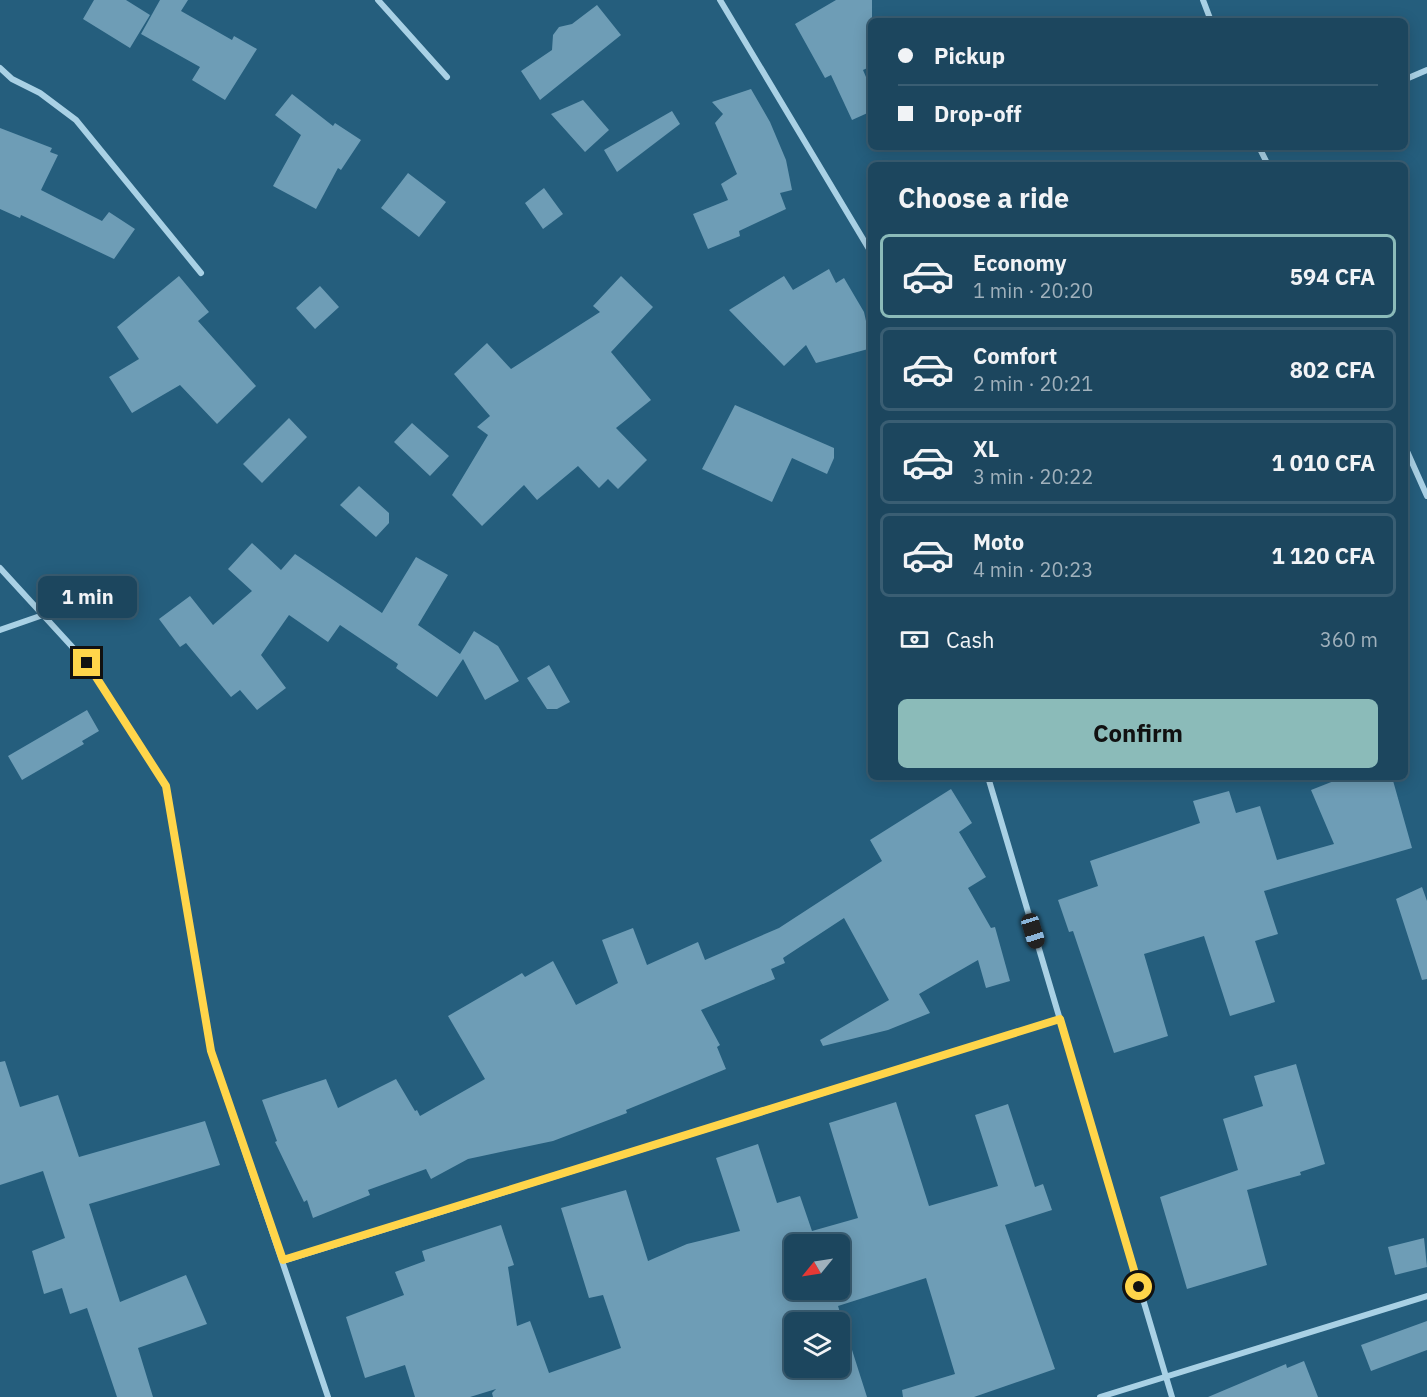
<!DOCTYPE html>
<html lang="en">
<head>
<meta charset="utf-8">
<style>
	body { margin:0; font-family:"IBM Plex Sans",sans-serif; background:#295067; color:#f1f3f6; height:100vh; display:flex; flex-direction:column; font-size:22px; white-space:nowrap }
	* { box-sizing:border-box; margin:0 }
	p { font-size:20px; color:#a0b1bc }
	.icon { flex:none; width:33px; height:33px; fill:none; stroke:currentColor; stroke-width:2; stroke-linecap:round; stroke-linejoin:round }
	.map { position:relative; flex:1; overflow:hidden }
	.details { position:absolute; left:868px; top:162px; width:540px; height:618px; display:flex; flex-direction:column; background:#1c465e; border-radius:9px; box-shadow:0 3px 15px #0003,0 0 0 2px #3a5e73 }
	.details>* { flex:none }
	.hud { position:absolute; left:868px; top:18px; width:540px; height:132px; border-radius:9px; box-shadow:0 3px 15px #0003,0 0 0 2px #3a5e73; display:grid; align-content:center; height:132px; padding:0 30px; background:#1c465e }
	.needle { width:39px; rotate:240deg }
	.tools { position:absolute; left:784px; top:1234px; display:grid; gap:12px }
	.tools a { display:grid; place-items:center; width:66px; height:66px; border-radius:9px; background:#1c465e; box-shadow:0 3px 15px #0003,0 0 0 2px #3a5e73; font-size:30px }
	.end { position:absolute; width:27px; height:27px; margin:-14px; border:8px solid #ffd54a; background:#111; box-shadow:0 0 0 3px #111 }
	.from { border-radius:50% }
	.bubble { position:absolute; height:42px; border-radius:9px; background:#1c465e; box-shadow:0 3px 15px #0003,0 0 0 2px #3a5e73; font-size:20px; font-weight:700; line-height:42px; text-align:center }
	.car { position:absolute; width:18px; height:36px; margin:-18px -9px; border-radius:8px; box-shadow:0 0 4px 2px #0007; background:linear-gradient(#222 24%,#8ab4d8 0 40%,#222 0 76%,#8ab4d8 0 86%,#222 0) }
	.hud b { display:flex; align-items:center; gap:21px; height:57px; font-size:22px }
	.hud b+b { border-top:2px solid #3a5e73 }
	.hud i { width:15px; height:15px; background:#f1f3f6 }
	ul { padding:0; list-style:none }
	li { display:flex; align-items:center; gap:18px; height:84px; margin:0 12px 9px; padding:0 18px; border:3px solid #3a5e73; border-radius:9px }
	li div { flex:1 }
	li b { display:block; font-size:22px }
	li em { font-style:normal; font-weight:700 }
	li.current { border-color:#8bbbb9 }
	li>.icon { width:54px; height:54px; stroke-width:1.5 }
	h2 { padding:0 30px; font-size:27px; line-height:72px }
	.pay { display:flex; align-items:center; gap:15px; height:66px; padding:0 30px; font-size:22px }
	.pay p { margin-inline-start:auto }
	.action { display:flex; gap:12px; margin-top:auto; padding:12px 30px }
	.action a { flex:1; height:69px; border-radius:9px; background:#8bbbb9; color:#111; font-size:24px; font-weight:700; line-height:69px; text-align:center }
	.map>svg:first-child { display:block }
	.building { fill:#6e9db6; fill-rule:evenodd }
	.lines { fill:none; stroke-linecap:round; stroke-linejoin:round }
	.minor { stroke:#a9d1e5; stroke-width:6 }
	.route { stroke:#ffd54a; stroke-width:8 }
</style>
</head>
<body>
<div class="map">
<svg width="1427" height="1397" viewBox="0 0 1427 1397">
	<rect width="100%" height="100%" fill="#255e7d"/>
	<!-- building -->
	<path class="building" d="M 94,0 L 126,0 L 150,15 L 130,48 L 83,19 Z
		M 160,0 L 188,0 L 181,11 L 232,40 L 234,36 L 257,49 L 225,100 L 192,80 L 200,67 L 141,34 Z
		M 836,0 L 872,0 L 872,66 L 863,70 L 872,91 L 872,111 L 852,120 L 831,75 L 825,78 L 795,24 Z
		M 597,5 L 621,35 L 540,100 L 521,71 L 552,50 L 553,35 L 559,27 L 572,24 Z
		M 751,89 L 770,122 L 786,160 L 792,190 L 780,193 L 786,209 L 739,231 L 740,236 L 708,249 L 693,214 L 728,200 L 721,184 L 737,174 L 715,123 L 723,114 L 712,102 Z
		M 292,94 L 333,126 L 335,123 L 361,140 L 341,170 L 338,168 L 316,209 L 273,186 L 301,135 L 275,115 Z
		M 583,100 L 609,130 L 585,152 L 551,114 Z
		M 672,111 L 680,124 L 617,172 L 604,150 Z
		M 0,128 L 52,148 L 50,152 L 58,155 L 41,190 L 102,221 L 109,212 L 135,229 L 114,259 L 21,215 L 20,218 L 0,209 Z
		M 408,173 L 446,202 L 419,237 L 381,208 Z
		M 544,188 L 563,214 L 543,229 L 525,203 Z
		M 829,269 L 836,283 L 844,278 L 864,312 L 872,348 L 816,363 L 806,345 L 784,366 L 729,310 L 784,276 L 793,290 Z
		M 179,276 L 209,312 L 198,321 L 256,386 L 217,424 L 180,385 L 132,413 L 109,377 L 139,359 L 117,327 Z
		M 621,276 L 653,307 L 611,352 L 651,400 L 616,428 L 647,460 L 618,489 L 608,479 L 599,488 L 578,466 L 537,500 L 524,485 L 482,526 L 452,495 L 488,435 L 477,427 L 490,416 L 454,374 L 487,343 L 511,369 L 600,312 L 593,306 Z
		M 320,286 L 339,307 L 315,329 L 296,308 Z
		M 735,405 L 834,448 L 834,458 L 827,474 L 792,458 L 772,502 L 702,469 Z
		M 289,418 L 307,437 L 262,483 L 243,464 Z
		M 412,423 L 449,456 L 430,476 L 394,442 Z
		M 359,486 L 389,513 L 389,523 L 376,537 L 340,505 Z
		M 252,543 L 281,570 L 295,554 L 382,613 L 416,557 L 448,575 L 418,625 L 460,654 L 474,631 L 498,646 L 519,681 L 485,700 L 463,659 L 437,697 L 396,668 L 398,664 L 340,625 L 328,642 L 289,615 L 261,655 L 286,688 L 257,710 L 240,690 L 231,697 L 186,643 L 180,647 L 159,619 L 190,596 L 213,625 L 252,591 L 228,569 Z
		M 549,665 L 570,702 L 557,709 L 547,709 L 527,678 Z
		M 87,710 L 99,731 L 82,741 L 84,744 L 22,780 L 8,756 Z
		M 1344,777 L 1392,777 L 1412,848 L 1264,891 L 1278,934 L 1255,941 L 1275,1002 L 1230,1016 L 1204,936 L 1144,954 L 1168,1036 L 1114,1053 L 1073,931 L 1069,932 L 1058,900 L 1098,886 L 1090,861 L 1200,823 L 1193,801 L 1229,791 L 1236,813 L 1260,806 L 1277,860 L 1334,844 L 1311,790 Z
		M 951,789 L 972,823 L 959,832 L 986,877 L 968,888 L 991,928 L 995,927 L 1010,981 L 986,988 L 978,960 L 919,994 L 930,1013 L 888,1030 L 823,1046 L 820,1040 L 889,1000 L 844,918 L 783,958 L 785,963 L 771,969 L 775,979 L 701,1010 L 720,1045 L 717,1047 L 726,1069 L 626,1110 L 627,1113 L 553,1141 L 468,1159 L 431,1179 L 426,1169 L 368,1190 L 370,1195 L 313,1218 L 307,1200 L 304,1202 L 275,1142 L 277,1141 L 262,1100 L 326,1079 L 338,1108 L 396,1079 L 415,1111 L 417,1110 L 420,1116 L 485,1079 L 448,1016 L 522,973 L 525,977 L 553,961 L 576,1005 L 618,983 L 602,940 L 633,928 L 647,965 L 698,942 L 705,960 L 779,928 L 882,861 L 870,840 Z
		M 1422,887 L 1427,901 L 1427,979 L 1422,980 L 1396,899 Z
		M 5,1061 L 20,1107 L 58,1095 L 79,1157 L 205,1121 L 220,1165 L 89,1204 L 120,1302 L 186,1275 L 207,1324 L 138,1348 L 153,1397 L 117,1397 L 87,1308 L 70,1314 L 62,1288 L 44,1294 L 32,1251 L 65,1238 L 43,1171 L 0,1185 L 0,1062 Z
		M 1296,1064 L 1325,1164 L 1300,1172 L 1301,1175 L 1247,1190 L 1267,1265 L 1187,1289 L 1160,1197 L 1238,1170 L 1223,1119 L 1263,1106 L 1254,1076 Z
		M 896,1102 L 929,1206 L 998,1186 L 975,1115 L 1008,1104 L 1035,1187 L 1043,1184 L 1052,1210 L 1005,1225 L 1055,1369 L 974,1397 L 903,1397 L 902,1390 L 955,1374 L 926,1278 L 838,1306 L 867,1397 L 493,1397 L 492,1393 L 496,1389 L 470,1397 L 415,1397 L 405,1365 L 365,1378 L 346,1317 L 404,1295 L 395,1272 L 425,1261 L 422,1251 L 501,1225 L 514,1265 L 508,1267 L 517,1326 L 530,1321 L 549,1373 L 621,1348 L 603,1295 L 589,1298 L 561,1208 L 626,1190 L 648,1261 L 687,1244 L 740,1231 L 716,1158 L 758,1144 L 777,1203 L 800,1196 L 812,1231 L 858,1218 L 829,1123 ZM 795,1245 L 840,1245 L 840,1290 L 795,1290 ZM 795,1323 L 840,1323 L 840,1368 L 795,1368 Z
		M 1424,1238 L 1427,1267 L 1395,1275 L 1388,1247 Z
		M 1427,1321 L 1427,1350 L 1371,1371 L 1361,1345 Z
		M 1304,1361 L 1318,1397 L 1208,1397 L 1286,1364 L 1287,1368 Z"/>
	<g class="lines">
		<!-- minor -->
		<path class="minor" d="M 378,0 L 447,77
			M 720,0 L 872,254
			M 1203,0 L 1211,21
			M 0,68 L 12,79 L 40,93 L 76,120 L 201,273
			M 1406,79 L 1427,70
			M 1259,147 L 1268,165
			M 1406,449 L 1427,496
			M 0,568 L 87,663 L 166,786 L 211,1051 L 328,1397
			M 0,630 L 43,615
			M 988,777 L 1172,1397
			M 283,1261 L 1060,1019
			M 1100,1397 L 1427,1296"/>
	</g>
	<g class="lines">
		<!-- route -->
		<path class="route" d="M 87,663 L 166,786 L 211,1051 L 283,1260 L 1060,1019 L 1139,1287"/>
	</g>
</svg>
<div class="tools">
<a><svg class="needle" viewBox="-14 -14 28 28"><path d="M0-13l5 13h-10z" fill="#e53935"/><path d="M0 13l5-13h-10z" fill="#a0b1bc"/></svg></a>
<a><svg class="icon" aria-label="layers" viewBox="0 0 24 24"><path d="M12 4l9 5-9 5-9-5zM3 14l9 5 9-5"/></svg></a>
</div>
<i class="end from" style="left:1139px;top:1287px"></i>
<i class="end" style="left:87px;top:663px"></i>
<div class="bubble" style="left:38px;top:576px;width:99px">1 min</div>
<i class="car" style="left:1033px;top:931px;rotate:163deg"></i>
<div class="hud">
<b><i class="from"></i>Pickup</b>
<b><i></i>Drop-off</b>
</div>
<section class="details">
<h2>Choose a ride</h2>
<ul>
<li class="current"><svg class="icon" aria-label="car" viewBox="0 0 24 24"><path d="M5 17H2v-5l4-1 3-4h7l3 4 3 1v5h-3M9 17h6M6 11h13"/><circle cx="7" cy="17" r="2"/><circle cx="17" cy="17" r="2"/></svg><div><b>Economy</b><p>1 min · 20:20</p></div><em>594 CFA</em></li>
<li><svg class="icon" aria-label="car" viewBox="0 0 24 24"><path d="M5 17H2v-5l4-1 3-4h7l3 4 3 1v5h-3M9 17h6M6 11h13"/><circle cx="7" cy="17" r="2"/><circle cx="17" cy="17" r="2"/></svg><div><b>Comfort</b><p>2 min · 20:21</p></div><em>802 CFA</em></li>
<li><svg class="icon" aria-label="car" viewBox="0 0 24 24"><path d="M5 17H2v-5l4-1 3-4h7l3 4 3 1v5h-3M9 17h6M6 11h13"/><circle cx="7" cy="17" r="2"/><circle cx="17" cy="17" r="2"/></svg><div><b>XL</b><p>3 min · 20:22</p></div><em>1 010 CFA</em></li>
<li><svg class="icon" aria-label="car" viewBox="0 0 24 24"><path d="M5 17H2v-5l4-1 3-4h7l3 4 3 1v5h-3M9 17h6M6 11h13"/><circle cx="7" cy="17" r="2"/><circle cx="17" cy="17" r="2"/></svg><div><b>Moto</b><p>4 min · 20:23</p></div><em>1 120 CFA</em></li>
</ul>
<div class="pay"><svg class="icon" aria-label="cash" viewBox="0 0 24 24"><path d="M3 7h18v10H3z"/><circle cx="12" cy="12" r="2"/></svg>Cash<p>360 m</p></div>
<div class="action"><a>Confirm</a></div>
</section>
</div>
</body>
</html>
